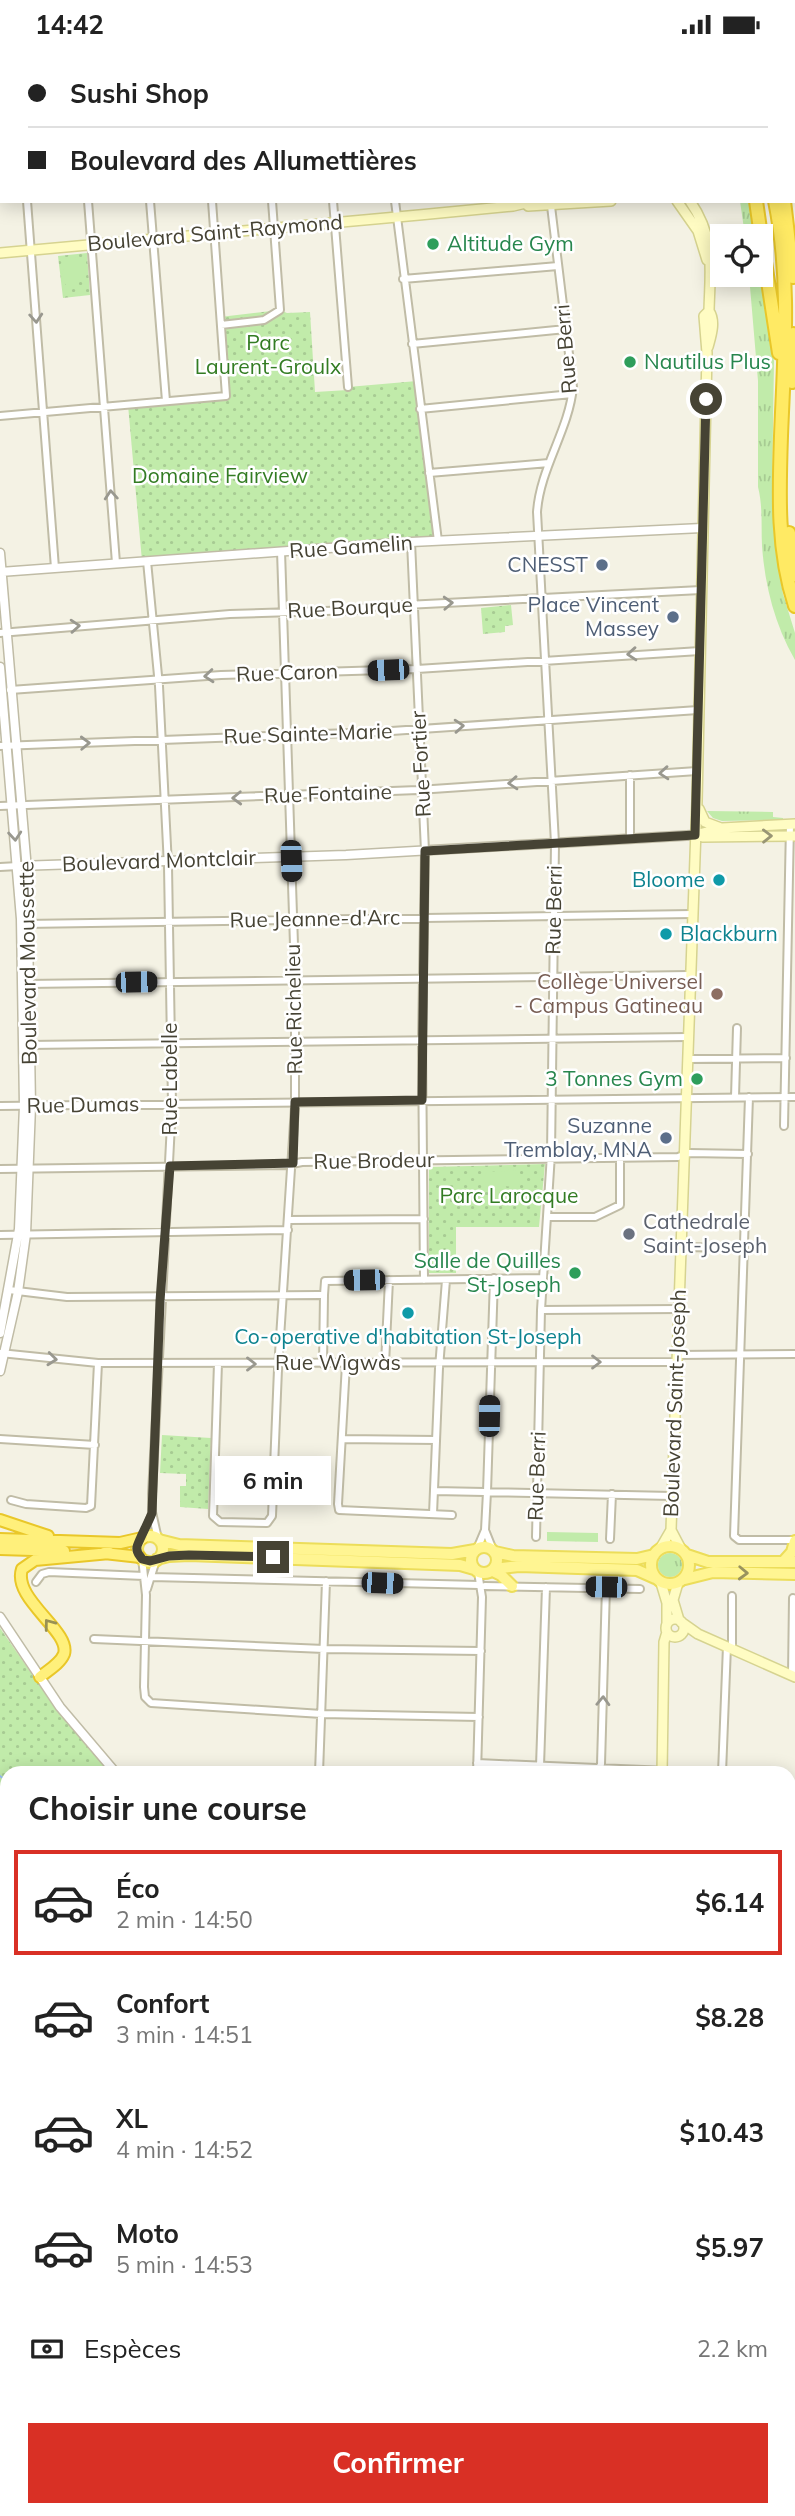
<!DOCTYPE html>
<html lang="fr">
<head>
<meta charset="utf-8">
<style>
	body { margin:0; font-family:Mulish,sans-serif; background:#f2f2f2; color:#222; height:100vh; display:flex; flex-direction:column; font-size:26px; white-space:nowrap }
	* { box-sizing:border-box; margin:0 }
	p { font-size:23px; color:#767676 }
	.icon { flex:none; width:38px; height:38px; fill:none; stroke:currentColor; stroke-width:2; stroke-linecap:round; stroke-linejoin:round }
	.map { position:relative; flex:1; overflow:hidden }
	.details { position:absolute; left:0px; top:1717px; width:796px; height:751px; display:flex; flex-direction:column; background:#fff; border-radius:21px 21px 0 0; box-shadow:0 4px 18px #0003 }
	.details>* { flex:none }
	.banner { position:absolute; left:0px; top:0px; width:796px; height:154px; box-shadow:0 4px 18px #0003; display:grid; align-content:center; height:154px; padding:0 28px; background:#fff }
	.tools { position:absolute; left:710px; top:175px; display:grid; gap:14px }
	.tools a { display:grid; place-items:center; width:63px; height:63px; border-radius:0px; background:#fff; box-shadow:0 4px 18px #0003; font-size:35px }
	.end { position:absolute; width:32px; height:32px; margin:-16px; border:9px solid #464334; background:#fff; box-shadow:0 0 0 4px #fff }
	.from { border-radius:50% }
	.bubble { position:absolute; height:49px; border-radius:0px; background:#fff; box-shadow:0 4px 18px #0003; font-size:23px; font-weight:700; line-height:49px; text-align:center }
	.car { position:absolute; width:21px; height:42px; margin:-21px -10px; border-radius:9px; box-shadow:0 0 5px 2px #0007; background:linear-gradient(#222 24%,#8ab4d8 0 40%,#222 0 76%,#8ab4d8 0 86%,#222 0) }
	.banner b { display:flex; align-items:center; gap:24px; height:66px; font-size:26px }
	.banner b+b { border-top:2px solid #e0e0e0 }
	.banner i { width:18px; height:18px; background:#222 }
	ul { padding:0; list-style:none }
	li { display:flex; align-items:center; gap:21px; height:105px; margin:0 14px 10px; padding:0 14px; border:4px solid transparent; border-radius:0px }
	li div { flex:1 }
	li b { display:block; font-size:26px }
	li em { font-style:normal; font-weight:700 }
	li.active { border-color:#d93025 }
	li>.icon { width:63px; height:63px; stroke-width:1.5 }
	h2 { padding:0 28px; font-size:32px; line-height:84px }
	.pay { display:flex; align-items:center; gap:18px; height:77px; padding:0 28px; font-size:26px }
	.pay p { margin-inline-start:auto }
	.button { display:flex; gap:14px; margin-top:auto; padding:14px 28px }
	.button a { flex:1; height:80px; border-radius:0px; background:#d93025; color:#fff; font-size:28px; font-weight:700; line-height:80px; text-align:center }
	.status { display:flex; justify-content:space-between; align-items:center; height:49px; padding:0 35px; background:#fff; direction:ltr }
	.status svg { height:19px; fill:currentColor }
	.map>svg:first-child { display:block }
	.grass { fill:url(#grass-tufts) }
	.forest { fill:url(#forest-firs) }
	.park { fill:url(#park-dots) }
	.pitch { fill:#c1ebaa }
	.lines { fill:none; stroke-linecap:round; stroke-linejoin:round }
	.stream { stroke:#9bbff5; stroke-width:2 }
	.minor-casing { stroke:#c0bca6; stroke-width:10 }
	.tertiary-casing { stroke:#c0bca6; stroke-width:11 }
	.secondary-casing { stroke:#d6d390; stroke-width:12 }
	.primary-casing { stroke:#ecdd5a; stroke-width:14 }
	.trunk-casing { stroke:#e9c729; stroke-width:14 }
	.motorway-casing { stroke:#e9c729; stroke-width:16 }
	.minor { stroke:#fff; stroke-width:6 }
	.tertiary { stroke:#fff; stroke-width:8 }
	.secondary { stroke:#fffcc3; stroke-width:9 }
	.primary { stroke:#fff592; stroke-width:10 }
	.trunk { stroke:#fff07b; stroke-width:10 }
	.motorway { stroke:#ffea64; stroke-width:12 }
	.oneway { stroke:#99988f }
	.oneway2 { stroke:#999674 }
	.oneway3 { stroke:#99935e }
	.oneway4 { stroke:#999154 }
	.route { stroke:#464334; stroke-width:9 }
	.leisure-dot { fill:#2e9e5b; stroke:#fff; stroke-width:2.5 }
	.service-dot { fill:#5c6f8a; stroke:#fff; stroke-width:2.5 }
	.culture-dot { fill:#0f9aa8; stroke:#fff; stroke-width:2.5 }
	.education-dot { fill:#8d6e63; stroke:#fff; stroke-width:2.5 }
	.worship-dot { fill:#6b7280; stroke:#fff; stroke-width:2.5 }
	.labels { text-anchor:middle; stroke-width:5; stroke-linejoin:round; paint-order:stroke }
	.street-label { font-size:21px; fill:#464334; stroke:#fff }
	.leisure-label { font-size:21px; fill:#27864d; stroke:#fff; text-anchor:start }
	.park-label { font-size:21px; fill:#337c23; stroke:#fff }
	.service-label { font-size:21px; fill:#4e5e75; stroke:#fff; text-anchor:end }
	.culture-label { font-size:21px; fill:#0d838f; stroke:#fff; text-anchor:end }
	.education-label { font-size:21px; fill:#785e54; stroke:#fff; text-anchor:end }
	.worship-label { font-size:21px; fill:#5b616d; stroke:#fff; text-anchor:start }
</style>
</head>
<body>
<div class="status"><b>14:42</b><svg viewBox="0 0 49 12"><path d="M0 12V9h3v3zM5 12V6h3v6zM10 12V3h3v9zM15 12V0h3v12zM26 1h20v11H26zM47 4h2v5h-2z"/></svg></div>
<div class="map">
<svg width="795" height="2467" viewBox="0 0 795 2467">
	<defs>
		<pattern id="grass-tufts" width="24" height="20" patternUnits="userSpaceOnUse" patternTransform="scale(1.75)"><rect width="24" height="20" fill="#c1ebaa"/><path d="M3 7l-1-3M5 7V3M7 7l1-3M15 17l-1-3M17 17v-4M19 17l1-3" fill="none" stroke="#a7cb93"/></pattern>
		<pattern id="forest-firs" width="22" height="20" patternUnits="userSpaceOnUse" patternTransform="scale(1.75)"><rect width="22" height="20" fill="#c1ebaa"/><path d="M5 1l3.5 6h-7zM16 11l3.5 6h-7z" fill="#a7cb93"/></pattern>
		<pattern id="park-dots" width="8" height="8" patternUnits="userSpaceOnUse" patternTransform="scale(1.75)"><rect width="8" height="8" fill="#c1ebaa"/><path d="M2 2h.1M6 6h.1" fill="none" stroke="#a7cb93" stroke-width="1.8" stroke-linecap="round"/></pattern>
	</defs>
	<rect width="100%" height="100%" fill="#f4f2e4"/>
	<!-- grass -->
	<path class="grass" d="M 740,152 L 751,152 L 756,187 L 745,187 Z
		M 749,226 L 761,226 L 774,312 L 772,442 L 776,504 L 783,545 L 795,584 L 795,611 C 775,576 765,538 762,497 C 761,477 763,458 758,438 L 758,332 Z
		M 707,762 L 773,763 L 773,768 L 783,769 L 783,771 L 722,772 L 713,769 Z
		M 547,1483 L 598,1484 L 598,1493 L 547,1492 Z
		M658 1516a12 12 0 1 1 24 0a12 12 0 1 1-24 0Z"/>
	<!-- forest -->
	<path class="forest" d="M 528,2461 L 633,2461 L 634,2467 L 517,2467 Z"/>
	<!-- park -->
	<path class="park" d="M 87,204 L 90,246 L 63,249 L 58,207 Z
		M 280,261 L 287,264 L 310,263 L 315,343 L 348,341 L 348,338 L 417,332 L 438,492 L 142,512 L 128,356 L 226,347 L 220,268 Z
		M 511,556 L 513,576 L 505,577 L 505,583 L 483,585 L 481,559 Z
		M 545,1115 L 539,1178 L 456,1178 L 456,1224 L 429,1224 L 429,1118 Z
		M 162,1386 L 211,1389 L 208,1460 L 180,1458 L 180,1437 L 186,1437 L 186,1425 L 160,1424 Z
		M 0,1579 L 52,1654 L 113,1724 L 7,1724 L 7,1910 L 0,1909 Z
		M 795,1910 L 795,2146 L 789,2158 L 789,1911 Z
		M 0,2319 L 7,2319 L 7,2409 L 0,2411 Z"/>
	<!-- pitch -->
	<path class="pitch" d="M 84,208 L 86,212 L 86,227 L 80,229 L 75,236 L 66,236 C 60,229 60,225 66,218 L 65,212 L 66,210 Z
		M 511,1120 L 516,1122 L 520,1135 L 518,1138 L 502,1137 L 500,1142 L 488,1140 L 483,1129 L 488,1122 L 502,1123 Z
		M 646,2461 L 705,2461 L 706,2467 L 647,2467 Z"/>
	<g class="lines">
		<!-- stream -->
		<path class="stream" d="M 0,1727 L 7,1732"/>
		<!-- minor casing -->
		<g class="minor-casing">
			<path id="minor" d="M 15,0 L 15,2
				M 79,0 L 79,2
				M 323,0 L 323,2
				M 383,0 L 383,2
				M 435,0 L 435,2
				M 487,0 L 488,2
				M 673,0 L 674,2
				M 216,2 L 229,0
				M 579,2 L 581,0
				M 0,86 L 2,86
				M 27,152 L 55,519
				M 88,152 L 116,514
				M 150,152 L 166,352
				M 333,152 L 348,338
				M 395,152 L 438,492
				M 403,230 L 558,217
				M 221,276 L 264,271 L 280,261 L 272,152
				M 412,295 L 566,280
				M 420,360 L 572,345
				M 0,367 L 226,347 L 212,152
				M 429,424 L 549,414
				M 411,493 L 425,802 L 422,994 L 424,1231
				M 147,512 L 159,637 L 168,817 L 172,1055 L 152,1445 L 152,1463 L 158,1490
				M 0,584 L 230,565 L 357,561 L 366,558 L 701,541
				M 10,641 L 221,626 L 417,620 L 700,602
				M 0,697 L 377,683 L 698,661
				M 0,757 L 418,741 L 697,722
				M 630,789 L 630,726
				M 0,818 L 18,817
				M 25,875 L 692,865
				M 26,935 L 689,926
				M 28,996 L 688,988
				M 687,1010 L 786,1009
				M 735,1048 L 737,979
				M 749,1048 L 734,1487 L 739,1491 L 795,1491
				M 0,1057 L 795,1048
				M 784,1077 L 790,776
				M 0,1120 L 287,1116 L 302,1113 L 678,1108 L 689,1104 L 748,1105
				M 547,1168 L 595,1168 L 620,1156 L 620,1108
				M 289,1171 L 424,1170
				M 0,1186 L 288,1181
				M 681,1198 L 744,1199
				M 9,1241 L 67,1248 L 319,1246 L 324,1246 L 325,1232 L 543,1229
				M 541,1261 L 679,1260
				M 0,1304 L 98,1314 L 677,1313
				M 677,1306 L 795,1305
				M 218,1314 L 213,1467 L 220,1473 L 267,1474 L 272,1467 L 278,1320 L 295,1058 L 295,926 L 281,502
				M 323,1315 L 324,1246
				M 346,1315 L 338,1455 L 339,1461 L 452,1466
				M 385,1315 L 389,1231
				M 0,1390 L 95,1396
				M 342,1390 L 436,1391
				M 434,1442 L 672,1447
				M 11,1451 L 26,1455 L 86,1459 L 91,1457 L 98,1314
				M 433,1465 L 439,1319 L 446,1231
				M 485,1481 L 493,1501
				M 536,1488 L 541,1261 L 551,1105 L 555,794 L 537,463 C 540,419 569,381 573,338 L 551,157
				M 143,1489 L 152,1465
				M 610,1490 L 612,1445
				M 477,1500 L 485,1481 L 487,1443 L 494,1229
				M 142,1509 L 146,1546 L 144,1638 L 145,1648 L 151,1654 L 322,1665 L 479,1668
				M 151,1528 L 479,1536
				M 36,1533 L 42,1525 L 49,1523 L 144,1527
				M 485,1537 L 640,1540
				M 147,1540 L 156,1511
				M 94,1590 L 324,1600 L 481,1602
				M 732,1599 L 732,1547
				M 792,1627 L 793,1549
				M 477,1714 L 715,1724
				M 540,1717 L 546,1538
				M 172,1723 L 194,1724
				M 319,1724 L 326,1532
				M 477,1724 L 482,1548 L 478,1523
				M 597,1724 L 601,1715 L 606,1538
				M 722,1724 L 727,1597
				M 0,1941 L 7,1941
				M 0,1991 L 7,1990
				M 0,2047 L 7,2046
				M 1,2104 L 7,2103
				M 0,2159 L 7,2158
				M 0,2313 L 7,2316
				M 795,2335 L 795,2359
				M 17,2460 L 17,2467
				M 128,2460 L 129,2467
				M 57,2467 L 80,2460"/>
		</g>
		<!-- tertiary casing -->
		<g class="tertiary-casing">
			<path id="tertiary" d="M 0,504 L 27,821 L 31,1057 L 26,1185 L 18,1243 L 0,1322
				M 0,523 L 411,493 L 702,479
				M 0,618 L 21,870 L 24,1057 L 19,1180 L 0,1284
				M 18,817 L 346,806 L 695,786
				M 0,1568 L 60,1658 L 116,1724
				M 0,2384 L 7,2387
				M 0,2390 L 4,2400 L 6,2418"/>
		</g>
		<!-- secondary casing -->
		<g class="secondary-casing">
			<path id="secondary" d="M 563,0 L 564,2
				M 794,24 L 795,24
				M 794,33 L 795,33
				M 677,152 L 698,182 L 707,211
				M 690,152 C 716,190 710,219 709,262 C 716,272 711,287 708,298
				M 528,157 L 611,152
				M 0,204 L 419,166 L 513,157 L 534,152
				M 699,760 L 705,773 L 721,779
				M 695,786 L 722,779 L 795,775
				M 697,786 L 703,788 L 795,787
				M 671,1481 L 681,1500
				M 660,1500 L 671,1481 L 697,752 L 707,304 L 704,267 L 709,262
				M 661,1534 L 667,1554 L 667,1574
				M 678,1534 L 673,1551 L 679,1571
				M666 1579a9 9 0 1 1 18 0a9 9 0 1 1-18 0Z
				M 681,1573 L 698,1585 L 795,1628
				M 662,1724 L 664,1593 L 667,1583
				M 789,2280 L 795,2279
				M 0,2419 L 7,2417"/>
		</g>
		<!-- primary casing -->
		<g class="primary-casing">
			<path id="primary" d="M137 1500a13 13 0 1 1 26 0a13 13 0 1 1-26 0Z
				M 159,1491 L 179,1496 L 452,1505 L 475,1501
				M651 1516a19 19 0 1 1 38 0a19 19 0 1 1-38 0Z
				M471 1511a13 13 0 1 1 26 0a13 13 0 1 1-26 0Z
				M 495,1503 L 513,1507 L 637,1510 L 654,1506
				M 687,1506 L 708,1513 L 795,1513
				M 157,1510 L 169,1507 L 189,1506 L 460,1516 L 474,1520
				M 783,1513 L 792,1503 L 795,1492
				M 494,1520 L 519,1517 L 637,1521 L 655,1529
				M 493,1522 L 501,1526 L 512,1537
				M 685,1530 L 713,1523 L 795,1525"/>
		</g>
		<!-- trunk casing -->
		<g class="trunk-casing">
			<path id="trunk" d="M 0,1471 L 48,1487
				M 0,1490 L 120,1494 L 142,1489
				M 0,1500 L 64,1502
				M 104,1504 L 140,1508
				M 40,1628 C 47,1622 60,1615 64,1605 C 71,1582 12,1550 22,1520 L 35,1511 L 110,1504"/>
		</g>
		<!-- motorway casing -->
		<g class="motorway-casing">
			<path id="motorway" d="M 688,0 L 688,2
				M 714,0 L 715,2
				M 724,0 L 725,2
				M 787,0 L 792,2
				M 794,118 L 795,118
				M 756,152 L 761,187
				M 775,152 C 791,230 784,309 781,387 C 779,445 777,502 795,557
				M 784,152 L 793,228
				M 761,187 L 779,304
				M 792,333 L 793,285
				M 789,484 L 795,526"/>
		</g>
		<!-- minor -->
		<use href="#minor" class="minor"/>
		<!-- tertiary -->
		<use href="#tertiary" class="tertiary"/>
		<!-- secondary -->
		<use href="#secondary" class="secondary"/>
		<!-- primary -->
		<use href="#primary" class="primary"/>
		<!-- trunk -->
		<use href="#trunk" class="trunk"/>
		<!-- motorway -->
		<use href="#motorway" class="motorway"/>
	</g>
	<!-- one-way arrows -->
	<defs><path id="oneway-chevron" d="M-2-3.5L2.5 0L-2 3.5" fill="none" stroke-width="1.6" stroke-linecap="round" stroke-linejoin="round" transform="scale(1.75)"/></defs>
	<g class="oneway">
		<use href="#oneway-chevron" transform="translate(36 269) rotate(86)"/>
		<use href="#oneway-chevron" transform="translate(111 446) rotate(-94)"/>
		<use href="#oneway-chevron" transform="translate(448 554) rotate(-3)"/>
		<use href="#oneway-chevron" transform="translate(75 577) rotate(-4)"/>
		<use href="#oneway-chevron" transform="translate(632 605) rotate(176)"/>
		<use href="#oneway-chevron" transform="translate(209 627) rotate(175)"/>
		<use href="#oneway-chevron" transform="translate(459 677) rotate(-4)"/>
		<use href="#oneway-chevron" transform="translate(85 694) rotate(-2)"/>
		<use href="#oneway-chevron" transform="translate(664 724) rotate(176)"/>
		<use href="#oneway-chevron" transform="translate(513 734) rotate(176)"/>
		<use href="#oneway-chevron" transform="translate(237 749) rotate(178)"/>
		<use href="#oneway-chevron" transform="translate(15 787) rotate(85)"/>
		<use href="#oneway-chevron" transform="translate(52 1310) rotate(6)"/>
		<use href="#oneway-chevron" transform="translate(596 1313)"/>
		<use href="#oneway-chevron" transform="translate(251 1315)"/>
		<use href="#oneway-chevron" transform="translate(603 1652) rotate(-88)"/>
	</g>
	<use class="oneway2" href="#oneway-chevron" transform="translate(767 787) rotate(-1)"/>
	<use class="oneway3" href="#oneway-chevron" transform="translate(743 1524) rotate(2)"/>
	<use class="oneway4" href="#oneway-chevron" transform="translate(49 1575) rotate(-127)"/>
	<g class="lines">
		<!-- route -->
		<path class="route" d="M 273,1508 L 189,1506 L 169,1507 L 150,1512 L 142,1510 C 139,1505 136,1504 137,1498 C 137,1495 150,1470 152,1464 L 160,1252 L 170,1117 L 293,1114 L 295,1053 L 422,1051 L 425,802 L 695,786 L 706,350"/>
	</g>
	<!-- markers -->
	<g class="leisure-dot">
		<circle cx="433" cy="195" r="7"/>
		<circle cx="630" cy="313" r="7"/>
		<circle cx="697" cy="1030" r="7"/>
		<circle cx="575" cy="1224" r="7"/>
	</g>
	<g class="service-dot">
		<circle cx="602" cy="516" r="7"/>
		<circle cx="673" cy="568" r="7"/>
		<circle cx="666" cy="1089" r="7"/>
	</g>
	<g class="culture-dot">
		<circle cx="719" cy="831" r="7"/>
		<circle cx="666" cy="885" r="7"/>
		<circle cx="408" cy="1264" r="7"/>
	</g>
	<circle class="education-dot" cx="717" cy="945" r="7"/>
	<circle class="worship-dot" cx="629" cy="1185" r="7"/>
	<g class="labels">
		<!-- street labels -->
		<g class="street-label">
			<text transform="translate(215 184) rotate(-5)" y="7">Boulevard Saint-Raymond</text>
			<text transform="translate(566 300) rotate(-95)" y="7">Rue Berri</text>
			<text transform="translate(351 498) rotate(-4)" y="7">Rue Gamelin</text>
			<text transform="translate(350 559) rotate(-3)" y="7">Rue Bourque</text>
			<text transform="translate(287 624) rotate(-2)" y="7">Rue Caron</text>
			<text transform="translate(308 685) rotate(-2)" y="7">Rue Sainte-Marie</text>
			<text transform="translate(421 715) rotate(-93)" y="7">Rue Fortier</text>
			<text transform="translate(328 745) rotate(-2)" y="7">Rue Fontaine</text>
			<text transform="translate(159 812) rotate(-2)" y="7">Boulevard Montclair</text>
			<text transform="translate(554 861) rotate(-89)" y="7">Rue Berri</text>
			<text transform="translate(315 870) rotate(-1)" y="7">Rue Jeanne-d'Arc</text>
			<text transform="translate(28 914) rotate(-91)" y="7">Boulevard Moussette</text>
			<text transform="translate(294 960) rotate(-91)" y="7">Rue Richelieu</text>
			<text transform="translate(170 1030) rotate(-90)" y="7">Rue Labelle</text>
			<text transform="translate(83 1056) rotate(-1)" y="7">Rue Dumas</text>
			<text transform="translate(374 1112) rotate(-1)" y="7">Rue Brodeur</text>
			<text x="338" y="1321">Rue Wìgwàs</text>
			<text transform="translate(675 1354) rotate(-88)" y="7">Boulevard Saint-Joseph</text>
			<text transform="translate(537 1427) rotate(-88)" y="7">Rue Berri</text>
		</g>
		<!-- leisure labels -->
		<g class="leisure-label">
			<text x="447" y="202">Altitude Gym</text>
			<text x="644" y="320">Nautilus Plus</text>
			<text x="683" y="1037" text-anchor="end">3 Tonnes Gym</text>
			<text x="561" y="1219" text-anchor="end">Salle de Quilles<tspan x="561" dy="24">St-Joseph</tspan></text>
		</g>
		<!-- park labels -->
		<g class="park-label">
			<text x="268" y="301">Parc<tspan x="268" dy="24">Laurent-Groulx</tspan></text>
			<text x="220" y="434">Domaine Fairview</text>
			<text x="509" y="1154">Parc Larocque</text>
		</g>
		<!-- service labels -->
		<g class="service-label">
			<text x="588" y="523">CNESST</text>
			<text x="659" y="563">Place Vincent<tspan x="659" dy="24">Massey</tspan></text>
			<text x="652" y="1084">Suzanne<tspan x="652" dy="24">Tremblay, MNA</tspan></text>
		</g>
		<!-- culture labels -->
		<g class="culture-label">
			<text x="705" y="838">Bloome</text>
			<text x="680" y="892" text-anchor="start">Blackburn</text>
			<text x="408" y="1295" text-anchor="middle">Co-operative d'habitation St-Joseph</text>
		</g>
		<!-- education labels -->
		<g class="education-label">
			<text x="703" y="940">Collège Universel<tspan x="703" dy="24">- Campus Gatineau</tspan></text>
		</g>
		<!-- worship labels -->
		<g class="worship-label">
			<text x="643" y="1180">Cathedrale<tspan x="643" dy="24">Saint-Joseph</tspan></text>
		</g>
	</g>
</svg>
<div class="tools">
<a><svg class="icon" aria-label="locate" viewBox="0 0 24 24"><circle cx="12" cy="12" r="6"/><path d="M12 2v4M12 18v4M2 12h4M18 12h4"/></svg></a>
</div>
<i class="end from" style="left:706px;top:350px"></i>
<i class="end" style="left:273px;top:1508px"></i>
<div class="bubble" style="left:215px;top:1407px;width:116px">6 min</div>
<i class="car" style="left:388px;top:621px;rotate:268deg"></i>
<i class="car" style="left:291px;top:812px;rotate:178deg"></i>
<i class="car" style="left:136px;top:933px;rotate:89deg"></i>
<i class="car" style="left:364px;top:1231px;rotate:269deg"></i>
<i class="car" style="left:489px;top:1367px;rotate:1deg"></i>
<i class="car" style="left:382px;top:1534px;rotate:92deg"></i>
<i class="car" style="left:606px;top:1538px;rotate:271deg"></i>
<div class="banner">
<b><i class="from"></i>Sushi Shop</b>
<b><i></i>Boulevard des Allumettières</b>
</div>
<section class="details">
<h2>Choisir une course</h2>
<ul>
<li class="active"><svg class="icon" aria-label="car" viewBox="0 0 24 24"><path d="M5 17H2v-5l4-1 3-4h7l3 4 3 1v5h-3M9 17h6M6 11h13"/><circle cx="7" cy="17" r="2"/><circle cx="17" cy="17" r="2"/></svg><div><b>Éco</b><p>2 min · 14:50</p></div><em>$6.14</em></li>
<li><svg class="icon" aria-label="car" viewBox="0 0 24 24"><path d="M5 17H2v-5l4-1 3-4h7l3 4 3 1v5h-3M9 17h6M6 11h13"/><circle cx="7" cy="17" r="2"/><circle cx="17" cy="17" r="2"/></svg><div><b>Confort</b><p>3 min · 14:51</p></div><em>$8.28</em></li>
<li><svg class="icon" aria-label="car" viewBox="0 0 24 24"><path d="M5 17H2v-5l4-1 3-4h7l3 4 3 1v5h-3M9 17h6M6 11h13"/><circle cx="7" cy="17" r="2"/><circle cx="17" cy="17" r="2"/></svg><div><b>XL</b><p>4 min · 14:52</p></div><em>$10.43</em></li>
<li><svg class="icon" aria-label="car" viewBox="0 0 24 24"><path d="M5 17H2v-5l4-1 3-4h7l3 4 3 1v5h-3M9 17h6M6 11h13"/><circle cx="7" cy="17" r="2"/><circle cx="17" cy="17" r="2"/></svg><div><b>Moto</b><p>5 min · 14:53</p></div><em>$5.97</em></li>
</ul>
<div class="pay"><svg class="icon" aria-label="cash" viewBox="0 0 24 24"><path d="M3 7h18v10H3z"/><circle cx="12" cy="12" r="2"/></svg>Espèces<p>2.2 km</p></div>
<div class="button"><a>Confirmer</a></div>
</section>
</div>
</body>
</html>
